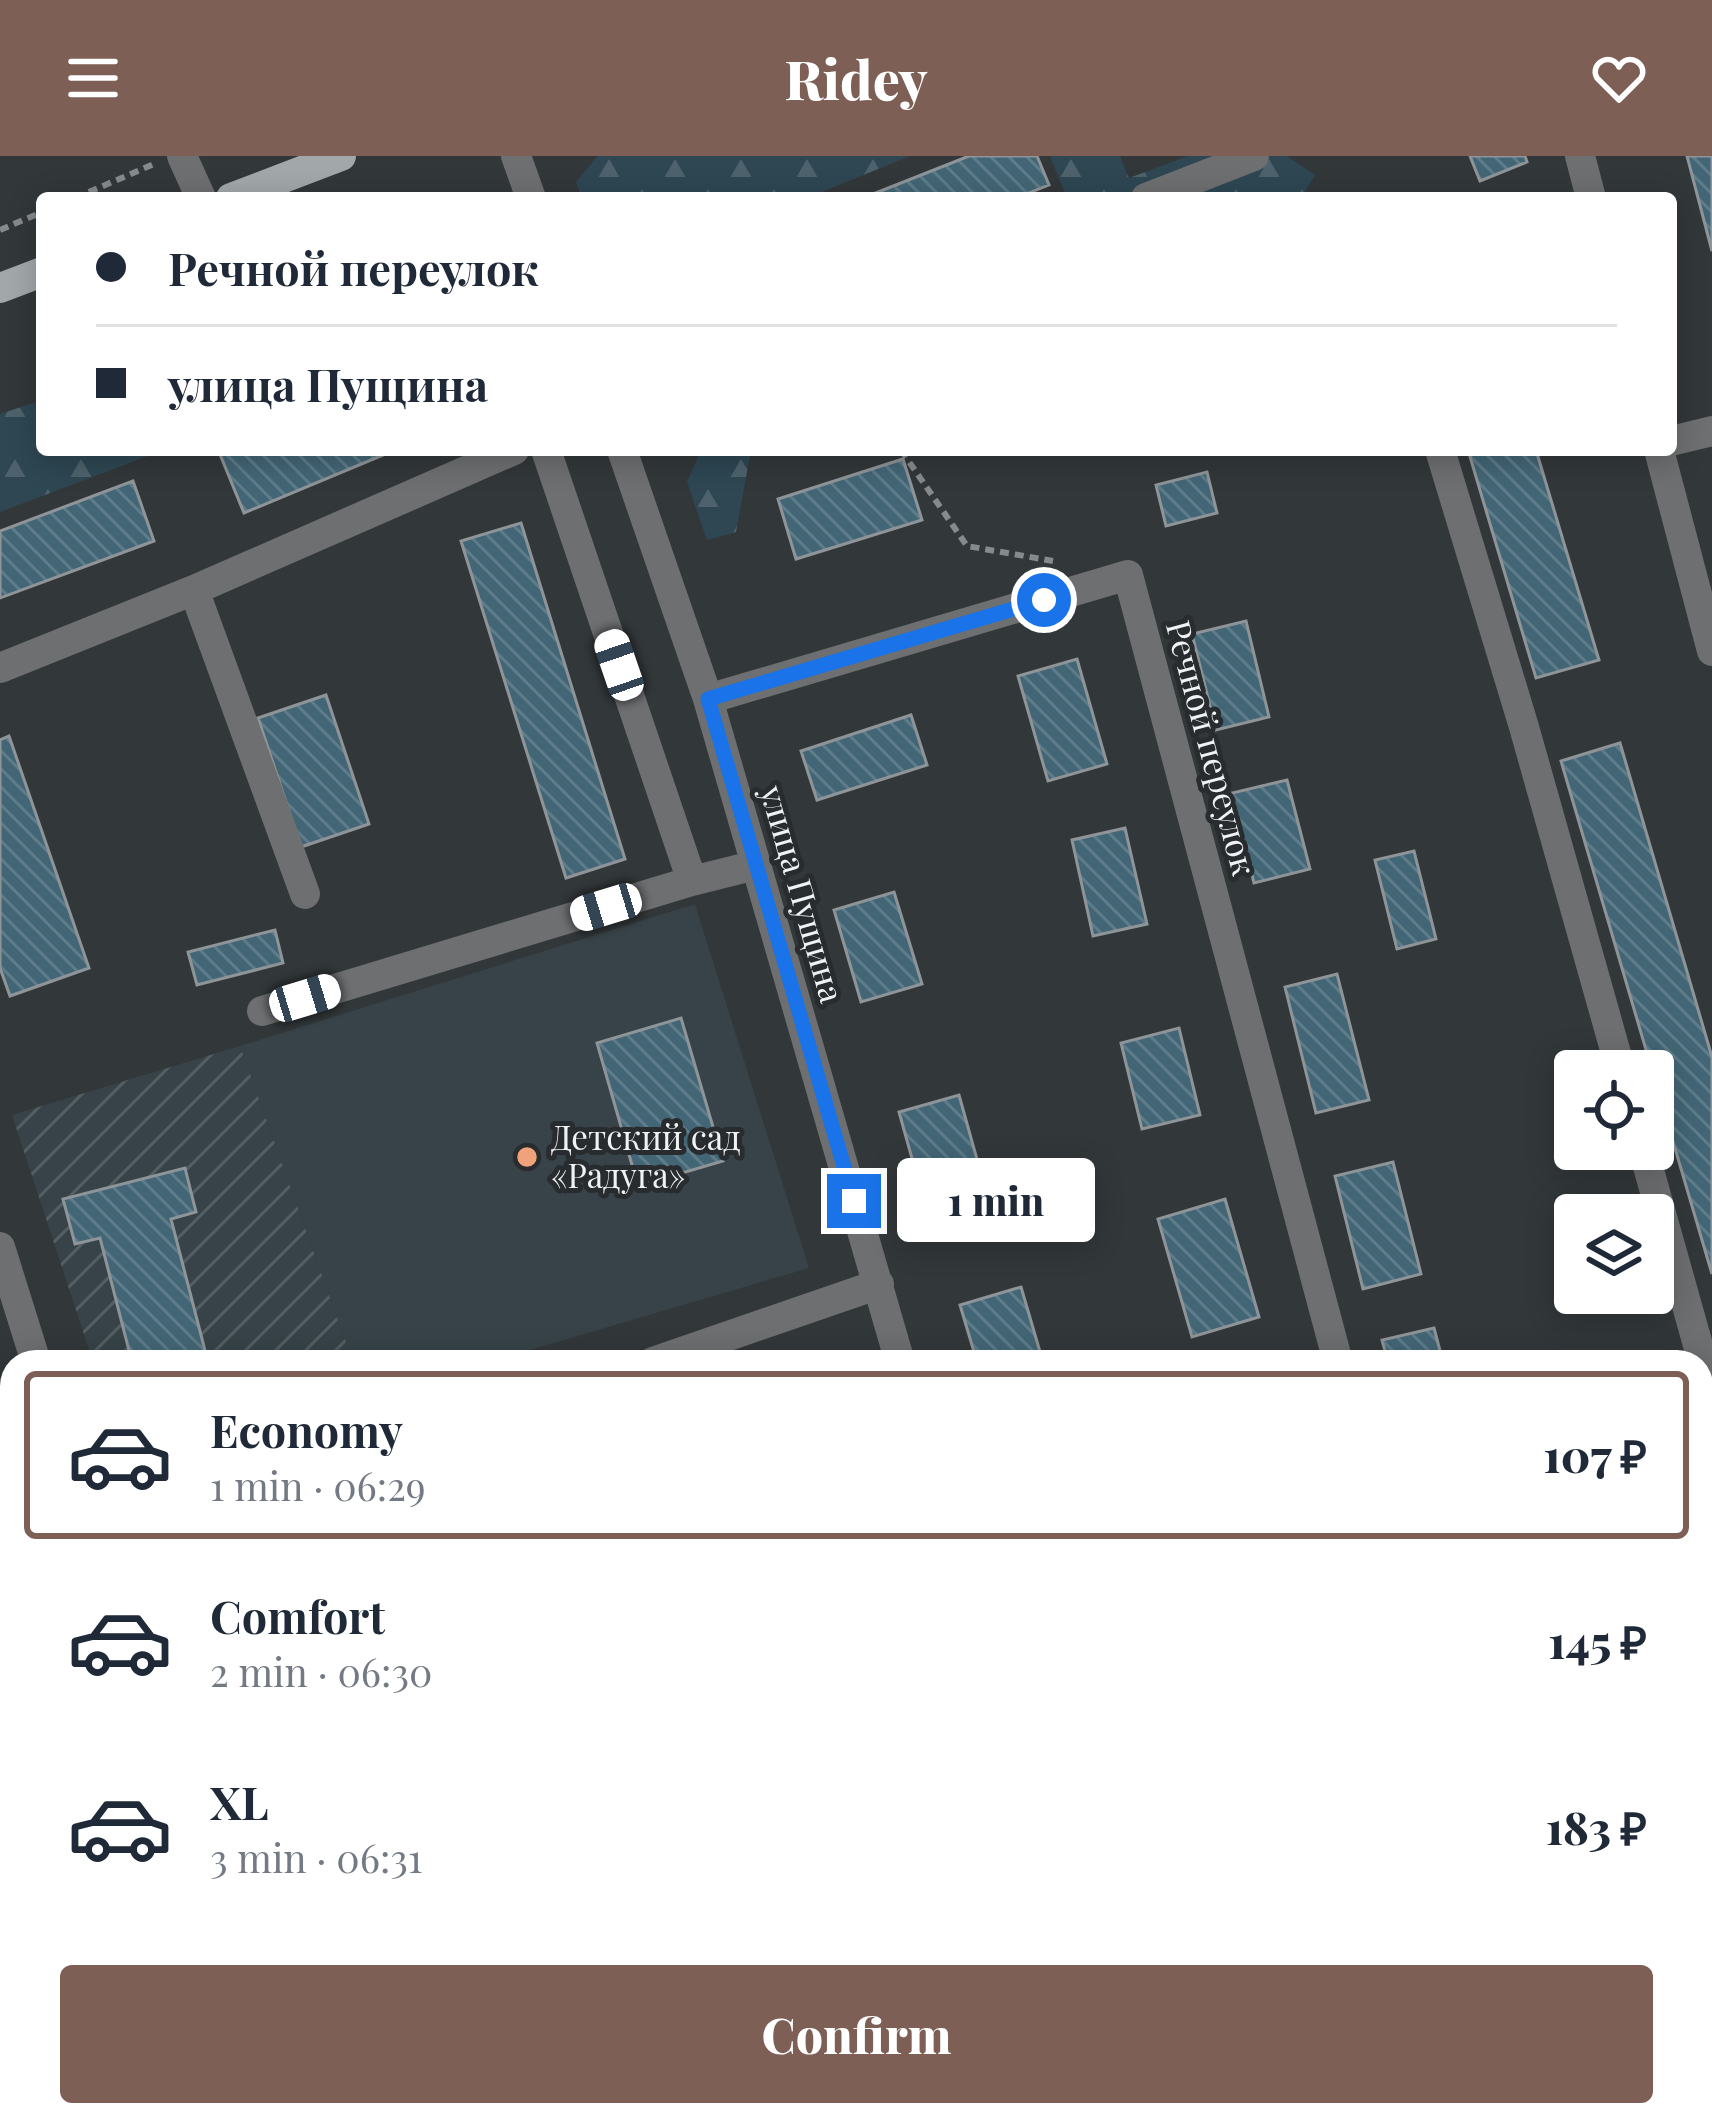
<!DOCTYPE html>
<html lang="en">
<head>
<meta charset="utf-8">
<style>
	body { margin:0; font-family:"Playfair Display",serif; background:#f6f6f7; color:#1f2937; height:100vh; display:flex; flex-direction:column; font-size:45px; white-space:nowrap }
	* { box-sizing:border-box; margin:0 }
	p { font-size:39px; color:#747a83 }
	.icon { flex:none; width:66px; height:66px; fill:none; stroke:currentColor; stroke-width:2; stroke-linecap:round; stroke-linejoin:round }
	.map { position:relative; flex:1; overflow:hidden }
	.panel { position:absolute; left:0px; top:1194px; width:1713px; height:777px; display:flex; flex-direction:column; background:#fff; border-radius:36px 36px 0 0; box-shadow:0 6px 30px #0003 }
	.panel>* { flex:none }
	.hud { position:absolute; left:36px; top:36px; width:1641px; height:264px; border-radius:12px; box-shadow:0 6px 30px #0003; display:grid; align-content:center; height:264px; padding:0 60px; background:#fff }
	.buttons { position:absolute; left:1554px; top:894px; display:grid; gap:24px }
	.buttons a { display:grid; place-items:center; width:120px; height:120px; border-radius:12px; background:#fff; box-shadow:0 6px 30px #0003; font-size:60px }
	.end { position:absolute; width:54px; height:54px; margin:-27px; border:15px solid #1a73e8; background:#fff; box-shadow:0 0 0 6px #fff }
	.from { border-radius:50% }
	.bubble { position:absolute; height:84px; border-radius:12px; background:#fff; box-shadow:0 6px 30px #0003; font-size:39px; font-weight:800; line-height:84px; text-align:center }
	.car { position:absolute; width:36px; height:72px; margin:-36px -18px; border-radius:15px; box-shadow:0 0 9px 3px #0007; background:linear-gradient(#fff 24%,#345 0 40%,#fff 0 76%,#345 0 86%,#fff 0) }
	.hud b { display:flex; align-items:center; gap:42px; height:114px; font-size:45px }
	.hud b+b { border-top:3px solid #e0e1e3 }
	.hud i { width:30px; height:30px; background:#1f2937 }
	ul { padding:21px 0 0; list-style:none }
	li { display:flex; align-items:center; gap:36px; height:168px; margin:0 24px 18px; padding:0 36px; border:6px solid transparent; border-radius:12px }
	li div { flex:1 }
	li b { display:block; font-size:45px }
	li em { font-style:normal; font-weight:800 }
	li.current { border-color:#7d5f55 }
	li>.icon { width:108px; height:108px; stroke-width:1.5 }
	.button { display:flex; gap:24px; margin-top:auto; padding:24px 60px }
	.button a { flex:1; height:138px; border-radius:12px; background:#7d5f55; color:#fff; font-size:48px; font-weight:800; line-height:138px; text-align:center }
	header { display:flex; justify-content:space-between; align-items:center; height:156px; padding:0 60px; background:#7d5f55; color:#fff; font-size:54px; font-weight:800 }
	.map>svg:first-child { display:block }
	.built { fill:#374348 }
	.industrial { fill:url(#industrial-furrows) }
	.forest { fill:url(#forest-firs) }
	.building { fill:url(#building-back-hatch); stroke:#8e9497; stroke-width:3 }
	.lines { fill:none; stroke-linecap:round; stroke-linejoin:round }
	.path { stroke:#868a8c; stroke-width:6; stroke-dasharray:9 6; stroke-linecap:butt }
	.minor { stroke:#6d6f70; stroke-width:30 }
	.major { stroke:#a2a7a9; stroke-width:30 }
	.route { stroke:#1a73e8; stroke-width:15 }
	.poi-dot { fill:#f0a27a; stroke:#282c2f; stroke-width:4.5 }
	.labels { text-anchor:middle; stroke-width:10; stroke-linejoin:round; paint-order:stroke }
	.street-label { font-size:33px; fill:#f0f3f5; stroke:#282c2f }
	.poi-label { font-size:33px; fill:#f0f3f5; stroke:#282c2f; text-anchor:start }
</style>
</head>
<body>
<header><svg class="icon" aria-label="menu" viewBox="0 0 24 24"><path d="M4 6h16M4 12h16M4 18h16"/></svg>Ridey<svg class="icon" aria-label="heart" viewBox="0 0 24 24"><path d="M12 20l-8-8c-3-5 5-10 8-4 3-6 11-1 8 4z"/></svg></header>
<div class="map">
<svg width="1712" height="1969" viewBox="0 0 1712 1969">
	<defs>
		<pattern id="industrial-furrows" width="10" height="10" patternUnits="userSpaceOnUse" patternTransform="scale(3)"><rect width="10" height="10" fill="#374348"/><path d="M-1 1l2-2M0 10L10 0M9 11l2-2" fill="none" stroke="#545f63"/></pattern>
		<pattern id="forest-firs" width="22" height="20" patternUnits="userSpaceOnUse" patternTransform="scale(3)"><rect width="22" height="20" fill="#2e4753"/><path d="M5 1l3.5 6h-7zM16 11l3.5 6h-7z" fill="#4d626c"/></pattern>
		<pattern id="building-back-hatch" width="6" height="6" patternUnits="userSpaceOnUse" patternTransform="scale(3)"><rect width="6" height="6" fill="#436676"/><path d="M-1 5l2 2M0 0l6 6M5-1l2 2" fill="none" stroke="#5e7c8a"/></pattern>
	</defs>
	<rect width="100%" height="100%" fill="#323739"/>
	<!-- built -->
	<path class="built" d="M 695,748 L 809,1112 L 489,1206 L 353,1206 L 240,890 Z"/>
	<!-- industrial -->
	<path class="industrial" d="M 240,890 L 353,1206 L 93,1206 L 12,959 Z"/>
	<!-- forest -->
	<path class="forest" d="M 598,0 L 910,0 L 807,42 L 582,42 L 576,26 Z
		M 1050,0 L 1120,0 L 1129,22 L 1188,0 L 1287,0 L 1315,19 L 1301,42 L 1067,42 Z
		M 42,244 L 42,294 L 164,294 L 0,356 L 0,258 Z
		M 701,294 L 751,294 L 736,376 L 707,384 L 687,326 Z"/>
	<!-- building -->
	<path class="building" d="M 969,0 L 1037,0 L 1049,29 L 1016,42 L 863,42 Z
		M 1470,0 L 1525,0 L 1527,6 L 1480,25 Z
		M 1687,0 L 1712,0 L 1712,95 Z
		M 223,294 L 395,294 L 244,357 L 219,296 Z
		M 1468,294 L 1536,294 L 1599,504 L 1536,522 Z
		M 903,303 L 922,364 L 796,403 L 778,343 Z
		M 1207,316 L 1217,357 L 1166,370 L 1156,329 Z
		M 133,325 L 154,385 L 0,442 L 0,375 Z
		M 521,367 L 625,703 L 566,722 L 461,385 Z
		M 1246,465 L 1269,561 L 1216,574 L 1192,478 Z
		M 1077,503 L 1107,608 L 1048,625 L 1018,520 Z
		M 326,539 L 369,668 L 301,691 L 258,562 Z
		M 911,559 L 927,609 L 817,644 L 801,595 Z
		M 9,580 L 89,812 L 10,840 L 0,812 L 0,584 Z
		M 1620,587 L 1712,901 L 1712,1118 L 1561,605 Z
		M 1287,624 L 1310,713 L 1254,727 L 1232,637 Z
		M 1125,672 L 1147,768 L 1093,780 L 1072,684 Z
		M 1414,695 L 1436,783 L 1397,793 L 1375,704 Z
		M 894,736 L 922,828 L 861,846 L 834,754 Z
		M 275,774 L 283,807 L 197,829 L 188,796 Z
		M 1337,818 L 1369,944 L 1316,957 L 1285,831 Z
		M 681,862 L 723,1005 L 638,1030 L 597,887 Z
		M 1179,872 L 1200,959 L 1142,973 L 1121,887 Z
		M 959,939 L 985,1032 L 925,1049 L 899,956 Z
		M 1393,1006 L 1421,1118 L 1363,1133 L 1335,1020 Z
		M 185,1012 L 196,1056 L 171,1063 L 208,1206 L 132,1206 L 100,1082 L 75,1088 L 63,1043 Z
		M 1225,1043 L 1259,1161 L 1192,1181 L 1158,1063 Z
		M 1021,1131 L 1043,1206 L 977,1206 L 960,1149 Z
		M 1434,1172 L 1443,1206 L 1388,1206 L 1382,1184 Z
		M 366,1959 L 385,1959 L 389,1969 L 345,1969 Z
		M 750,1959 L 823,1959 L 791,1969 L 753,1969 Z
		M 999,1959 L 1044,1959 L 1009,1969 L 1002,1969 Z
		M 1594,1959 L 1643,1959 L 1645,1969 L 1597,1969 Z"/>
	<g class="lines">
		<!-- path -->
		<path class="path" d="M 75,42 L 154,8
			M 0,74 L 42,56
			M 901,294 L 967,390 L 1053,405"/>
		<!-- minor -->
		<path class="minor" d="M 182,0 L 201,42
			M 516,0 L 531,42
			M 1580,0 L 1591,42
			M 1146,42 L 1254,0
			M 1671,285 L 1712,275
			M 622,294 L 708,543 L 900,1206
			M 1440,294 L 1524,571 L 1621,915
			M 1659,294 L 1712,495
			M 194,434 L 305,738
			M 0,512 L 194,434 L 514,294
			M 708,543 L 1128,419 L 1338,1206
			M 692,725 L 756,709
			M 262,855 L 692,725 L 546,294
			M 1643,993 L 1712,1239
			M 0,1091 L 36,1206
			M 653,1206 L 879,1128
			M 1701,1278 L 1712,1275
			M 0,1814 L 12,1811
			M 269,1959 L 272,1969
			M 692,1959 L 695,1969
			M 1107,1959 L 1110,1969
			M 1540,1959 L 1542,1969"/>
		<!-- major -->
		<path class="major" d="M 231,42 L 341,0
			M 0,132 L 42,116"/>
	</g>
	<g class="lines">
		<!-- route -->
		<path class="route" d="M 854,1045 L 708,543 L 1044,444"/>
	</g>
	<!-- markers -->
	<circle class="poi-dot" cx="527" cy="1001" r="12"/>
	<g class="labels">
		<!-- street labels -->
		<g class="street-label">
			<text transform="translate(1211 592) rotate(75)" y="12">Речной переулок</text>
			<text transform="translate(802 738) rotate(74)" y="12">улица Пущина</text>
		</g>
		<!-- poi labels -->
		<g class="poi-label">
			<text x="551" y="994">Детский сад<tspan x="551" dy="38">«Радуга»</tspan></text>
		</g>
	</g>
</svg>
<div class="buttons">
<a><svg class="icon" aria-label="locate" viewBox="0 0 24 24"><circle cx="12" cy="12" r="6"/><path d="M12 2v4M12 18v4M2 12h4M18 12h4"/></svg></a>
<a><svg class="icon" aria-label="layers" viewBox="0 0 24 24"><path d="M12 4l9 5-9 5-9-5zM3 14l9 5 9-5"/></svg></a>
</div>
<i class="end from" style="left:1044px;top:444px"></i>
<i class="end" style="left:854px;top:1045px"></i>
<div class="bubble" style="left:897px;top:1002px;width:198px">1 min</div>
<i class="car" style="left:619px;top:509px;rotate:341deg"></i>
<i class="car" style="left:606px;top:751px;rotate:253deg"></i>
<i class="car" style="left:305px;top:842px;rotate:73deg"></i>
<div class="hud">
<b><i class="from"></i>Речной переулок</b>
<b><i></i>улица Пущина</b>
</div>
<section class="panel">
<ul>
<li class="current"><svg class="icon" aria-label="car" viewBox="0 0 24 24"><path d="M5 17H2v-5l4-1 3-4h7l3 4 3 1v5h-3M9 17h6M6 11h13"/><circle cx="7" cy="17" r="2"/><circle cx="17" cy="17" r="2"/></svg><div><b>Economy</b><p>1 min · 06:29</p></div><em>107 ₽</em></li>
<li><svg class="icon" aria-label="car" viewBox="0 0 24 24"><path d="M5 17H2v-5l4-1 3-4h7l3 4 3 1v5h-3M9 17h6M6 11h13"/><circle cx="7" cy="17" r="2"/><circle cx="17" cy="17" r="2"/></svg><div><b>Comfort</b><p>2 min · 06:30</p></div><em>145 ₽</em></li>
<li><svg class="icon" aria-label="car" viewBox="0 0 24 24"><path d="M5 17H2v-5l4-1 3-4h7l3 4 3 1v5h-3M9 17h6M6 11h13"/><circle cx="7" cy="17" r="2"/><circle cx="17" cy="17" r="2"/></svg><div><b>XL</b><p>3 min · 06:31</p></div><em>183 ₽</em></li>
</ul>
<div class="button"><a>Confirm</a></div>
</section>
</div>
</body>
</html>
